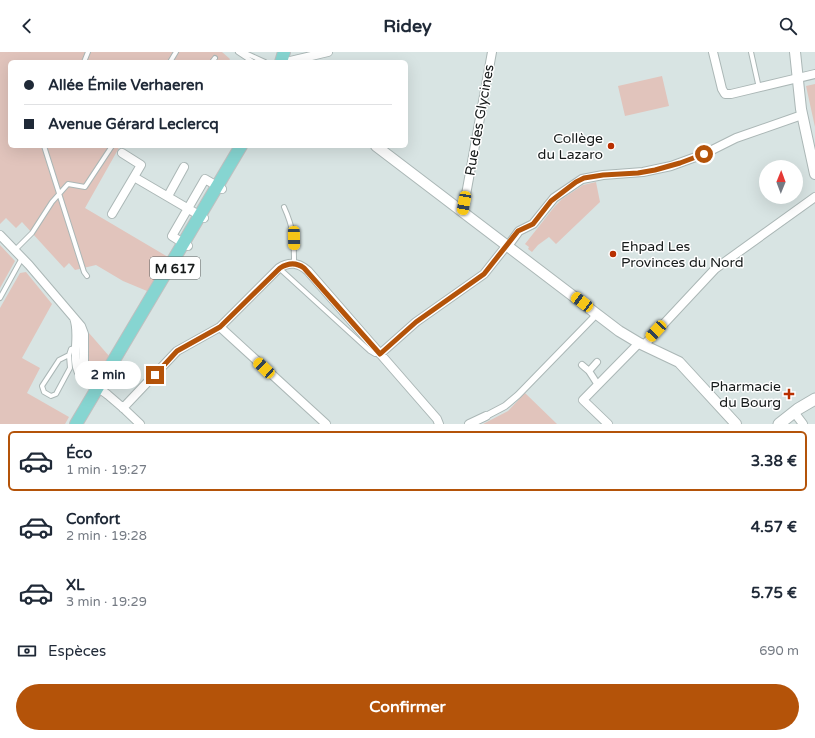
<!DOCTYPE html>
<html lang="fr">
<head>
<meta charset="utf-8">
<style>
	body { margin:0; font-family:"Varela Round",sans-serif; background:#f2f2f3; color:#1f2937; height:100vh; display:flex; flex-direction:column; font-size:15px; white-space:nowrap }
	* { box-sizing:border-box; margin:0 }
	p { font-size:13px; color:#747a83 }
	.icon { flex:none; width:22px; height:22px; fill:none; stroke:currentColor; stroke-width:2; stroke-linecap:round; stroke-linejoin:round }
	.map { position:relative; height:372px; overflow:hidden }
	.drawer { display:flex; flex-direction:column; background:#fff; flex:1 }
	.drawer>* { flex:none }
	.hud { position:absolute; left:8px; top:8px; width:400px; height:88px; border-radius:6px; box-shadow:0 4px 16px #0002; display:grid; align-content:center; height:88px; padding:0 16px; background:#fff }
	.needle { width:26px; rotate:1deg }
	.buttons { position:absolute; left:759px; top:108px; display:grid; gap:8px }
	.buttons a { display:grid; place-items:center; width:44px; height:44px; border-radius:50%; background:#fff; box-shadow:0 4px 16px #0002; font-size:20px }
	.end { position:absolute; width:18px; height:18px; margin:-9px; border:5px solid #b45309; background:#fff; box-shadow:0 0 0 2px #fff }
	.from { border-radius:50% }
	.bubble { position:absolute; height:28px; border-radius:14px; background:#fff; box-shadow:0 4px 16px #0002; font-size:13px; font-weight:800; line-height:28px; text-align:center }
	.car { position:absolute; width:12px; height:24px; margin:-12px -6px; border-radius:5px; box-shadow:0 0 3px 1px #0007; background:linear-gradient(#f5c518 24%,#345 0 40%,#f5c518 0 76%,#345 0 86%,#f5c518 0) }
	.hud b { display:flex; align-items:center; gap:14px; height:38px; font-size:15px }
	.hud b+b { border-top:1px solid #e0e1e3 }
	.hud i { width:10px; height:10px; background:#1f2937 }
	ul { padding:7px 0 0; list-style:none }
	li { display:flex; align-items:center; gap:12px; height:60px; margin:0 8px 6px; padding:0 8px; border:2px solid transparent; border-radius:6px }
	li div { flex:1 }
	li b { display:block; font-size:15px }
	li em { font-style:normal; font-weight:800 }
	li.on { border-color:#b45309 }
	li>.icon { width:36px; height:36px; stroke-width:1.5 }
	.pay { display:flex; align-items:center; gap:10px; height:44px; padding:0 16px; font-size:15px }
	.pay p { margin-inline-start:auto }
	.button { display:flex; gap:8px; margin-top:auto; padding:8px 16px }
	.button a { flex:1; height:46px; border-radius:24px; background:#b45309; color:#fff; font-size:16px; font-weight:800; line-height:46px; text-align:center }
	header { display:flex; justify-content:space-between; align-items:center; height:52px; padding:0 16px; background:#fff; font-size:18px; font-weight:800 }
	.map>svg:first-child { display:block }
	.green { fill:#e1c4bc }
	.lines { fill:none; stroke-linecap:round; stroke-linejoin:round }
	.service-casing { stroke:#abb7b6; stroke-width:6 }
	.pedestrian-casing { stroke:#abb7b6; stroke-width:8 }
	.minor-casing { stroke:#abb7b6; stroke-width:10 }
	.tertiary-casing { stroke:#abb7b6; stroke-width:12 }
	.secondary-casing { stroke:#abb7b6; stroke-width:13 }
	.primary-casing { stroke:#bebfbf; stroke-width:14 }
	.service { stroke:#fff; stroke-width:4 }
	.pedestrian { stroke:#fff; stroke-width:6 }
	.minor { stroke:#fff; stroke-width:8 }
	.tertiary { stroke:#fff; stroke-width:10 }
	.secondary { stroke:#fff; stroke-width:11 }
	.primary { stroke:#86d5d1; stroke-width:12 }
	.route { stroke:#b45309; stroke-width:5 }
	.poi-dot { fill:#b82f00; stroke:#fff; stroke-width:1.5 }
	.labels { text-anchor:middle; stroke-width:3; stroke-linejoin:round; paint-order:stroke }
	.shield { fill:#fff; stroke:#5c5f5f; stroke-width:1 }
	.shield-label { font-size:13px; font-weight:bold; fill:#161a1a }
	.street-label { font-size:14px; fill:#161a1a; stroke:#fff }
	.poi-label { font-size:14px; fill:#161a1a; stroke:#fff; text-anchor:end }
</style>
</head>
<body>
<header><svg class="icon" aria-label="back" viewBox="0 0 24 24"><path d="M15 5l-7 7 7 7"/></svg>Ridey<svg class="icon" aria-label="search" viewBox="0 0 24 24"><circle cx="10" cy="10" r="6"/><path d="M15 15l6 6"/></svg></header>
<div class="map">
<svg width="815" height="372" viewBox="0 0 815 372">
	<rect width="100%" height="100%" fill="#d8e4e3"/>
	<!-- green -->
	<path class="green" d="M 0,0 L 222,0 L 230,7 L 228,10 L 10,10 L 10,94 L 120,94 L 85,156 L 168,205 L 152,236 L 147,239 L 123,229 L 96,213 L 75,218 L 69,211 L 64,216 L 22,170 L 16,176 L 6,166 L 0,172 Z
		M 662,24 L 669,54 L 625,64 L 618,34 Z
		M 815,32 L 815,75 L 806,34 Z
		M 596,130 L 600,150 L 556,192 L 549,185 L 538,193 L 532,200 L 528,197 L 529,195 L 525,192 L 555,154 L 562,147 L 583,133 Z
		M 0,193 L 15,209 L 0,236 Z
		M 26,220 L 52,252 L 22,306 L 40,316 L 27,341 L 69,365 L 65,372 L 0,372 L 0,256 L 20,221 Z
		M 89,281 L 109,304 L 102,318 L 97,321 L 90,317 L 89,313 Z
		M 525,341 L 557,372 L 483,372 L 508,359 Z"/>
	<g class="lines">
		<!-- service casing -->
		<g class="service-casing">
			<path id="service" d="M 238,0 L 253,10
				M 243,0 L 265,10
				M 751,0 L 759,36
				M 84,10 L 88,0
				M 170,10 L 176,0
				M 212,10 L 215,6
				M 44,94 L 84,220 L 87,224
				M 284,155 C 294,177 294,188 294,212
				M 15,198 L 32,181 L 52,150 L 68,132 L 85,135 L 112,94
				M 279,216 L 370,299 L 375,302 L 380,302
				M 0,246 L 22,206
				M 69,303 L 70,316 L 56,342 L 51,344 L 44,340 L 42,334 L 59,308 L 69,303 L 71,297 L 75,296"/>
		</g>
		<!-- pedestrian casing -->
		<g class="pedestrian-casing">
			<path id="pedestrian" d="M 582,313 L 589,319 L 598,333
				M 589,319 L 597,310
				M 486,364 L 505,354 L 518,343 L 593,266 L 595,260"/>
		</g>
		<!-- minor casing -->
		<g class="minor-casing">
			<path id="minor" d="M 713,0 L 722,37 L 725,42 L 731,42 L 815,22
				M 286,10 L 328,0
				M 134,125 L 204,166
				M 168,144 L 184,115
				M 463,159 L 492,0
				M 112,162 L 141,113 L 122,101
				M 0,183 L 29,213 L 81,274 L 84,282 L 84,313 L 89,322 L 98,330 L 103,339
				M 188,194 L 172,184 L 205,127 L 222,137
				M 508,194 L 519,179 L 533,172 L 554,146 L 582,127 L 603,123 L 643,120 L 671,114 L 704,102 L 736,86 L 802,63
				M 74,266 C 80,281 73,299 77,315 C 82,334 97,333 108,343 C 119,352 130,362 140,372
				M 220,275 L 326,372
				M 644,293 L 715,217 L 815,145
				M 380,302 L 416,270 L 484,222 L 507,193
				M 123,356 L 177,299 L 220,275 L 279,216 C 290,209 299,211 308,219 L 437,367 L 439,372
				M 794,360 L 803,372
				M 469,372 L 486,364
				M 608,372 L 583,348 L 639,291"/>
		</g>
		<!-- tertiary casing -->
		<g class="tertiary-casing">
			<path id="tertiary" d="M 795,0 L 801,57 L 815,122
				M 376,94 L 619,279 L 639,291 L 679,310 L 736,372"/>
		</g>
		<!-- secondary casing -->
		<g class="secondary-casing">
			<path id="secondary" d="M 779,372 L 798,357 L 815,347"/>
		</g>
		<!-- primary casing -->
		<g class="primary-casing">
			<path id="primary" d="M 281,10 L 284,0
				M 76,372 L 241,94"/>
		</g>
		<!-- service -->
		<use href="#service" class="service"/>
		<!-- pedestrian -->
		<use href="#pedestrian" class="pedestrian"/>
		<!-- minor -->
		<use href="#minor" class="minor"/>
		<!-- tertiary -->
		<use href="#tertiary" class="tertiary"/>
		<!-- secondary -->
		<use href="#secondary" class="secondary"/>
		<!-- primary -->
		<use href="#primary" class="primary"/>
	</g>
	<g class="lines">
		<!-- route -->
		<path class="route" d="M 155,323 L 177,299 L 220,275 L 280,216 C 288,211 296,210 304,216 L 380,302 L 416,270 L 484,222 L 518,179 L 533,172 L 551,149 L 576,130 L 584,126 L 603,123 L 638,121 L 655,118 L 680,111 L 704,102"/>
	</g>
	<!-- markers -->
	<g class="poi-dot">
		<circle cx="611" cy="94" r="4"/>
		<circle cx="613" cy="202" r="4"/>
		<path d="M787 336h4v4h4v4h-4v4h-4v-4h-4v-4h4z"/>
	</g>
	<g class="labels">
		<!-- shield labels -->
		<rect class="shield" x="150" y="205" width="50" height="22" rx="3"/>
		<g class="shield-label">
			<text x="175" y="221">M 617</text>
		</g>
		<!-- street labels -->
		<g class="street-label">
			<text transform="translate(479 68) rotate(-80)" y="5">Rue des Glycines</text>
		</g>
		<!-- poi labels -->
		<g class="poi-label">
			<text x="603" y="91">Collège<tspan x="603" dy="16">du Lazaro</tspan></text>
			<text x="621" y="199" text-anchor="start">Ehpad Les<tspan x="621" dy="16">Provinces du Nord</tspan></text>
			<text x="781" y="339">Pharmacie<tspan x="781" dy="16">du Bourg</tspan></text>
		</g>
	</g>
</svg>
<div class="buttons">
<a><svg class="needle" viewBox="-14 -14 28 28"><path d="M0-13l5 13h-10z" fill="#e53935"/><path d="M0 13l5-13h-10z" fill="#747a83"/></svg></a>
</div>
<i class="end from" style="left:704px;top:102px"></i>
<i class="end" style="left:155px;top:323px"></i>
<div class="bubble" style="left:75px;top:309px;width:66px">2 min</div>
<i class="car" style="left:464px;top:151px;rotate:190deg"></i>
<i class="car" style="left:294px;top:186px;rotate:179deg"></i>
<i class="car" style="left:582px;top:250px;rotate:307deg"></i>
<i class="car" style="left:656px;top:279px;rotate:223deg"></i>
<i class="car" style="left:264px;top:316px;rotate:313deg"></i>
<div class="hud">
<b><i class="from"></i>Allée Émile Verhaeren</b>
<b><i></i>Avenue Gérard Leclercq</b>
</div>
</div>
<section class="drawer">
<ul>
<li class="on"><svg class="icon" aria-label="car" viewBox="0 0 24 24"><path d="M5 17H2v-5l4-1 3-4h7l3 4 3 1v5h-3M9 17h6M6 11h13"/><circle cx="7" cy="17" r="2"/><circle cx="17" cy="17" r="2"/></svg><div><b>Éco</b><p>1 min · 19:27</p></div><em>3.38 €</em></li>
<li><svg class="icon" aria-label="car" viewBox="0 0 24 24"><path d="M5 17H2v-5l4-1 3-4h7l3 4 3 1v5h-3M9 17h6M6 11h13"/><circle cx="7" cy="17" r="2"/><circle cx="17" cy="17" r="2"/></svg><div><b>Confort</b><p>2 min · 19:28</p></div><em>4.57 €</em></li>
<li><svg class="icon" aria-label="car" viewBox="0 0 24 24"><path d="M5 17H2v-5l4-1 3-4h7l3 4 3 1v5h-3M9 17h6M6 11h13"/><circle cx="7" cy="17" r="2"/><circle cx="17" cy="17" r="2"/></svg><div><b>XL</b><p>3 min · 19:29</p></div><em>5.75 €</em></li>
</ul>
<div class="pay"><svg class="icon" aria-label="cash" viewBox="0 0 24 24"><path d="M3 7h18v10H3z"/><circle cx="12" cy="12" r="2"/></svg>Espèces<p>690 m</p></div>
<div class="button"><a>Confirmer</a></div>
</section>
</body>
</html>
